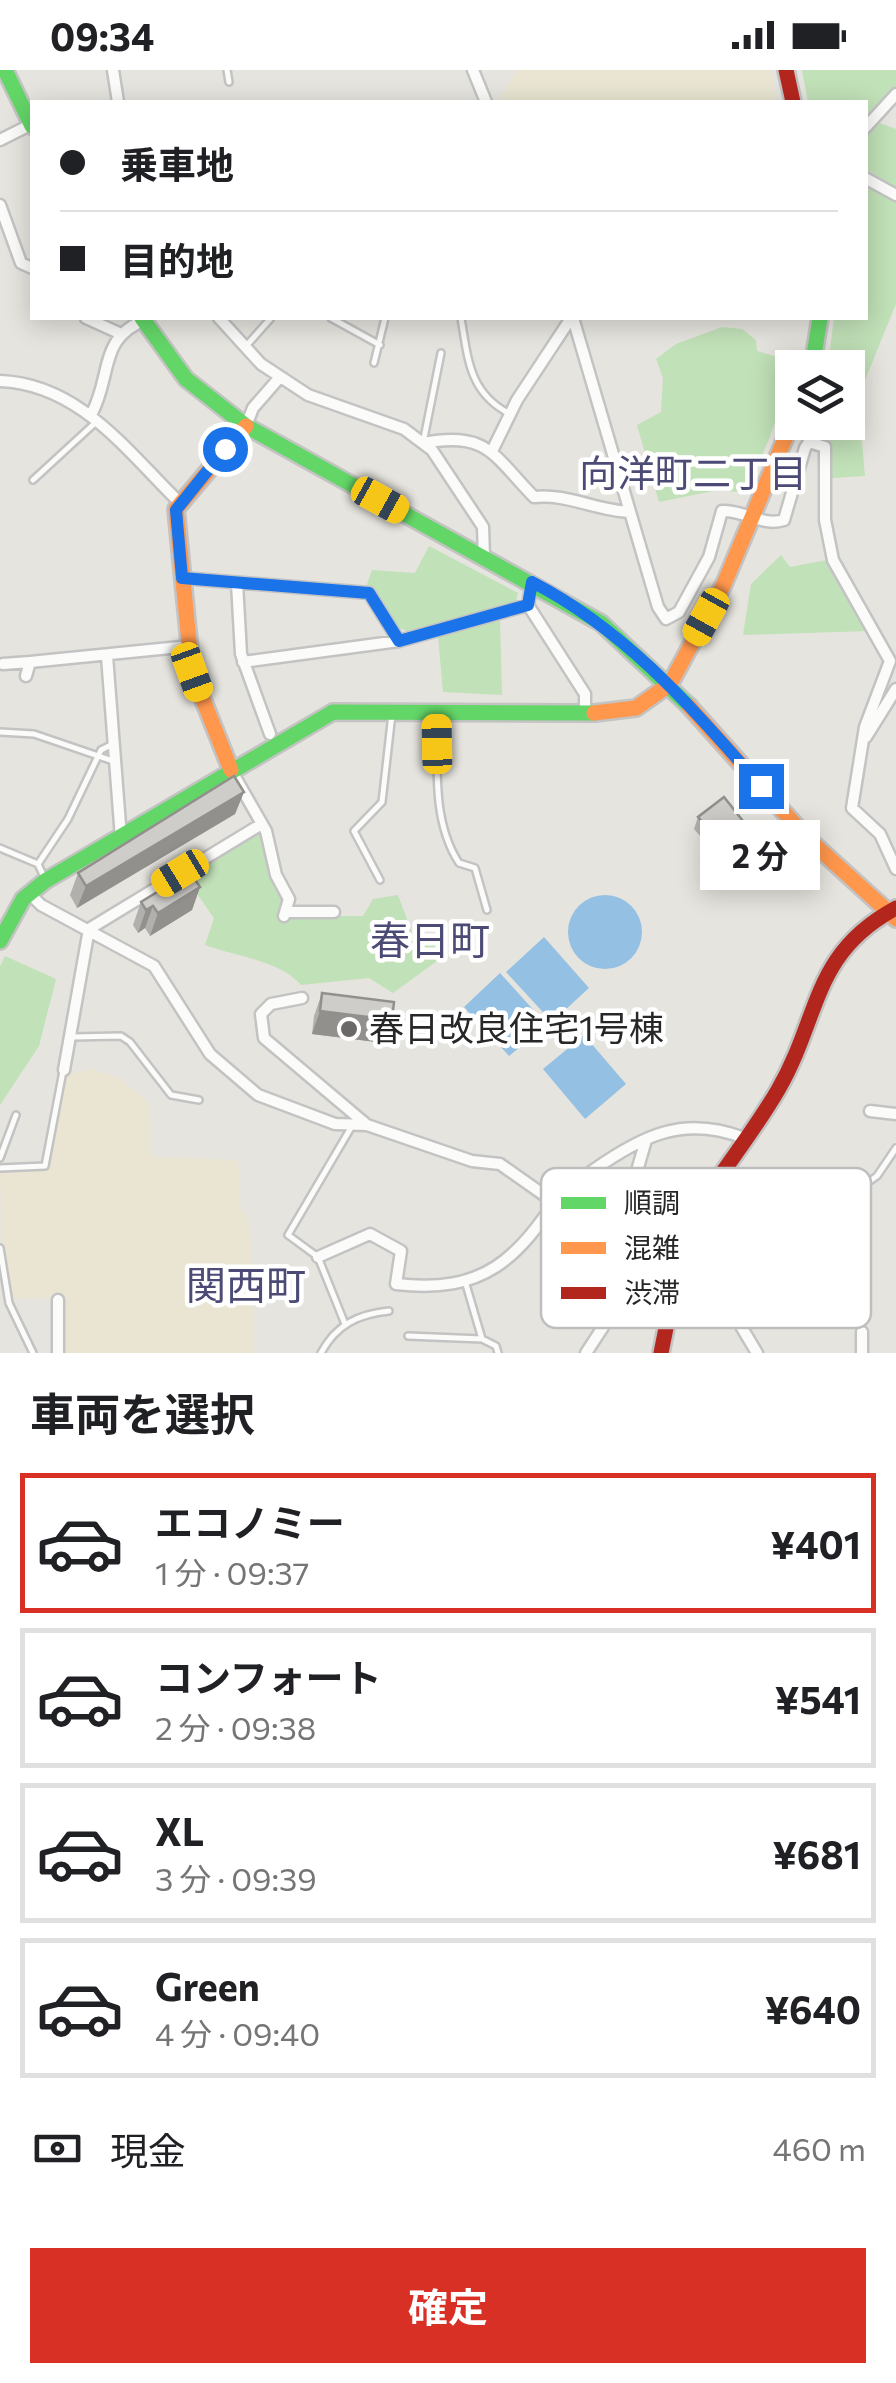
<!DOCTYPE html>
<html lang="ja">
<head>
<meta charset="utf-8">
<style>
	body { margin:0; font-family:Commissioner,"Noto Sans JP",sans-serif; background:#f6f6f6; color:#202124; height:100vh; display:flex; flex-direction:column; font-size:38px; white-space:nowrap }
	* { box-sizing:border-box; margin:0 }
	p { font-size:32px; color:#757577 }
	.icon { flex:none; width:55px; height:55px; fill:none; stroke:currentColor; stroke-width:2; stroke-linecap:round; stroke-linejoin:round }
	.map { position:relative; height:1283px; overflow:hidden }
	.side { display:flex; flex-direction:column; background:#fff; flex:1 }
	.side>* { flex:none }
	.banner { position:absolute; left:30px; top:30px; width:838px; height:220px; border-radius:0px; box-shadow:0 5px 25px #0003; display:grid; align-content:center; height:220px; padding:0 30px; background:#fff }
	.tools { position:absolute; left:775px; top:280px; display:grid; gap:20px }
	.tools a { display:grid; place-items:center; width:90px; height:90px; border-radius:0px; background:#fff; box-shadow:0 5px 25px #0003; font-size:50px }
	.end { position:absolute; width:45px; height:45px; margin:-22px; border:12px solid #1a73e8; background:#fff; box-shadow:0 0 0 5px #fff }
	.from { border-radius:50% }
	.bubble { position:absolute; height:70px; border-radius:0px; background:#fff; box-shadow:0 5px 25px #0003; font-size:32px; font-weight:700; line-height:70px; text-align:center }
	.car { position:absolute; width:30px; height:60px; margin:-30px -15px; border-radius:12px; box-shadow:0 0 8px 2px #0007; background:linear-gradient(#f5c518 24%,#345 0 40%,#f5c518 0 76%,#345 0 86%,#f5c518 0) }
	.banner b { display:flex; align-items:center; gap:35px; height:95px; font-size:38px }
	.banner b+b { border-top:2px solid #e0e0e0 }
	.banner i { width:25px; height:25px; background:#202124 }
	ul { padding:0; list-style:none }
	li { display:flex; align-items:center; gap:30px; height:140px; margin:0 20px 15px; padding:0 10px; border:5px solid #e0e0e0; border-radius:0px }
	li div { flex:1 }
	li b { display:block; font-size:38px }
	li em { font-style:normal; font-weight:700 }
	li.active { border-color:#d93025 }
	li>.icon { width:90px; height:90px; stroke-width:1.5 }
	h2 { padding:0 30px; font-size:45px; line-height:120px }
	.pay { display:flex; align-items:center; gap:25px; height:110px; padding:0 30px; font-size:38px }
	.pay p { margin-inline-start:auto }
	.cta { display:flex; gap:20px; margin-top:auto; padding:20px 30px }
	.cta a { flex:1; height:115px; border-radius:0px; background:#d93025; color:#fff; font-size:40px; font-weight:700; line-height:115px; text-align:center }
	.status { display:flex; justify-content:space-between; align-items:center; height:70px; padding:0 50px; background:#fff; direction:ltr }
	.status svg { height:28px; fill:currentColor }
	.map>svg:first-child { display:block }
	.education { fill:#e9e5d2 }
	.green { fill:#c1e1b8 }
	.water { fill:#94c0e4 }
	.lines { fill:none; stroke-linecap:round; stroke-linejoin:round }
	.lane-casing { stroke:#c4c3c3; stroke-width:10 }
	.street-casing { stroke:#c4c3c3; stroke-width:15 }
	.fast-casing { stroke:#c4c3c3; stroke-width:20 }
	.slow-casing { stroke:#c4c3c3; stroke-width:20 }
	.jam-casing { stroke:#c4c3c3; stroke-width:20 }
	.lane { stroke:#fbfbfa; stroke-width:5 }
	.street { stroke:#fbfbfa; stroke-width:10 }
	.fast { stroke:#63d668; stroke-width:15 }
	.slow { stroke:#ff974d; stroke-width:15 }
	.jam { stroke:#b3261e; stroke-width:15 }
	.wall { fill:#b2b0ad }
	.shaded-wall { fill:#91908d }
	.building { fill:#cfcdc9; stroke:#91908d; stroke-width:2.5 }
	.route { stroke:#1a73e8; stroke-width:12 }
	.poi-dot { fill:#6a6967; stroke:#fff; stroke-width:4 }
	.labels { text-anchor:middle; stroke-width:9; stroke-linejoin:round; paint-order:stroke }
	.poi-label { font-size:35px; fill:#272727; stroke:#fff; text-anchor:start }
	.neighbourhood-label { font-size:38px; fill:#4c4b75; stroke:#fff }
	.quarter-label { font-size:40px; fill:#4c4b75; stroke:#fff }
	.key { fill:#fff; stroke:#bebebe; stroke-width:2.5 }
	.key-label { font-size:28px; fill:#272727 }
</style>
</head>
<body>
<div class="status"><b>09:34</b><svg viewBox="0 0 49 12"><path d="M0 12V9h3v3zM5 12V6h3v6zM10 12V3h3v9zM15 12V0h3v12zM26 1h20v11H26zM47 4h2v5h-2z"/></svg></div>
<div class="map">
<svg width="896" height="1283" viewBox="0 0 896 1283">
	<rect width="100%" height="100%" fill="#e6e4de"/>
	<!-- education -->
	<path class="education" d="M 517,0 L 771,0 L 777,32 L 498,32 Z
		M 92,999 L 119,1008 L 150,1034 L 151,1087 L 238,1090 L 241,1143 L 246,1143 L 251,1168 L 254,1283 L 65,1283 L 66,1227 L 12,1229 L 3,1200 L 0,1101 L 46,1097 L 65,1005 Z"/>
	<!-- green -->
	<path class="green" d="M 802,0 L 896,0 L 896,16 L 865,49 L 865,32 L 808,32 Z
		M 880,53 L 896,59 L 896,118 L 865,99 L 865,66 Z
		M 865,114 L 896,131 L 896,234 L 861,320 L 859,337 L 865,406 L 832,408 L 828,373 L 804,365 L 809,353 L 848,352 L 848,298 L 828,297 L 834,248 L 865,248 Z
		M 722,257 L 742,259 L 756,270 L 757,281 L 796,292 L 769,369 L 751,411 L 738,422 L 718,420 L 659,432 L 637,355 L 661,342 L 663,308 L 656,289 L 676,274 Z
		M 429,476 L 518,523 L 516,531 L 409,562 L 397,557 L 374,517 L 366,517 L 372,500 L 415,503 Z
		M 781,485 L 790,497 L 827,490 L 870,561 L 743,565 L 751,514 Z
		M 500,548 L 502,625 L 443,622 L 438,566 Z
		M 258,762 L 262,763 L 292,846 L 363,846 L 373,829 L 398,825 L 417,876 L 447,872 L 448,883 L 393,923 L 369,908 L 301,915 C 281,891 235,886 205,875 L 214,848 L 188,811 L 189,803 Z
		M 5,886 L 56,909 L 39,976 L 0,1035 L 0,896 Z"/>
	<!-- water -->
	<path class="water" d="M568 862a37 37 0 1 1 74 0a37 37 0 1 1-74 0Z
		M 544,867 L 589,918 L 552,952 L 506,902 Z
		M 500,903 L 547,955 L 509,986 L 464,937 Z
		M 584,965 L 626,1014 L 585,1049 L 543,999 Z"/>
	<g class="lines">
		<!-- lane casing -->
		<g class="lane-casing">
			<path id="lane" d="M 227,0 L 229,12
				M 331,248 L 380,275
				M 461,248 C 468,289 469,323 510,344
				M 247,275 L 271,248
				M 374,293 L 385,248
				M 423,373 L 441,283
				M 33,410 L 95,353
				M 437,644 C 438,693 431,750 459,793 L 475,798 L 487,840
				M 0,662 L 34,664 L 116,692
				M 0,778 L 38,794 L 44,807
				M 38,794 L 68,749 L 101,680 L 111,675
				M 380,810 L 354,761 L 382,732 L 392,644
				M 72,967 L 121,966 L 130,972 L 171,1025 L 199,1030
				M 0,1088 L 16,1045
				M 0,1098 L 45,1096 L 63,1001
				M 844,1129 L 877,1106 L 896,1078
				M 0,1178 L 9,1233 L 33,1283
				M 465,1211 L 482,1269
				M 345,1254 L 318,1187 L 288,1165 L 352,1056
				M 408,1266 L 482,1269 L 496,1276 L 498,1283
				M 321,1283 C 336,1255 358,1244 389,1241"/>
		</g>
		<!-- street casing -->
		<g class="street-casing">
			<path id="street" d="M 113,0 L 118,32
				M 473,0 L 486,32
				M 865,58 L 896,24
				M 0,70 L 32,54
				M 865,108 L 896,125
				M 0,135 L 21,193 L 32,198
				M 86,248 L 119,263
				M 219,248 L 261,294 L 308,325 L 404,359 L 432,380 L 483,457 L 484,487
				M 573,248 L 658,537 L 666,549 L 679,542 L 709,487 L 722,441 C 745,440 763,457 784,450 L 805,378 L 809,372 L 825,377 L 825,450 L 833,490 L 890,591 L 865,657 L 852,738 L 880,764 L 896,799
				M 0,311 C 79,314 126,380 178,431
				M 91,345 C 113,305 97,268 147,249
				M 246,356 L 253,338 L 280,307
				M 423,373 C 488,361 493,385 534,427 C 566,423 597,441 630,442
				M 493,379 L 517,330 L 571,248
				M 182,508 L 369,523 L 399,571
				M 532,512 L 528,535 L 585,624 L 585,643
				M 237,513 L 241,584 L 270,664
				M 107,586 L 121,768
				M 243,592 L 399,571 L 528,535
				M 3,594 L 30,592
				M 26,606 L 30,592 L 180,577
				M 866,667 L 896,619
				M 231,700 L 266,761 L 276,805 L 289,829 L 284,846
				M 29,823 L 41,835 L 154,896 L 210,984 L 258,1025 L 335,1054 L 367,1055
				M 289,842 L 334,842
				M 302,928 L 271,934 L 261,944 L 264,968 L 367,1055 L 472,1091 L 500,1094 L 544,1125 C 562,1125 578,1111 592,1101 C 643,1065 684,1045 744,1068
				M 64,1000 L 89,859 L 260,755
				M 870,1041 L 896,1044
				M 713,1113 L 751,1135 L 744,1169
				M 318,1187 L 370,1164 L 401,1181 L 396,1214 C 484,1224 517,1190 562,1121
				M 685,1200 L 717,1216 L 757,1283
				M 58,1230 L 58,1283
				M 586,1283 L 605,1254 L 599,1176 L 603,1159 L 629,1128 L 646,1070
				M 862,1283 L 862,1262"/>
		</g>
		<!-- fast casing -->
		<g class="fast-casing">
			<path id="fast" d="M 5,0 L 32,56
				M 142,248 L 186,309 L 246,356 L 601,553 L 689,636
				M 812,298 L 820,248
				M 0,871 L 23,829 L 45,811 L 333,642 L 594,643"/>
		</g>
		<!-- slow casing -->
		<g class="slow-casing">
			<path id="slow" d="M 689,636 L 807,768 L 896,849
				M 594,643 L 636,638 L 670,614 L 724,514 L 792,352
				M 231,700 L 192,602 L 176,439 L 246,356"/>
		</g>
		<!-- jam casing -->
		<g class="jam-casing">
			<path id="jam" d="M 786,0 L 793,32
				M 661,1283 L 685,1163 L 695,1142 C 722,1101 753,1063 778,1020 C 821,946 811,884 896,838"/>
		</g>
		<!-- lane -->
		<use href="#lane" class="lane"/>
		<!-- street -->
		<use href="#street" class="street"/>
		<!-- fast -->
		<use href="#fast" class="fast"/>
		<!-- slow -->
		<use href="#slow" class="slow"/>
		<!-- jam -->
		<use href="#jam" class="jam"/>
	</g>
	<!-- wall -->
	<path class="wall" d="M 244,722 L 235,744 L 77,838 L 70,825 L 78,803 Z
		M 698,747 L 754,782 L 730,801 L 694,759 Z
		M 200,817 L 192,840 L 150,866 L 145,858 L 138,863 L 133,855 L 141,832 Z
		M 322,923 L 384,973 L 312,964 L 314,946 Z"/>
	<!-- shaded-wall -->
	<path class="shaded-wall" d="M 244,722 L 235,744 L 77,838 L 86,816 Z
		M 758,770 L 754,782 L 730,801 L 734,789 Z
		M 200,817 L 192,840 L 150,866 L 158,843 Z
		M 153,836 L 145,858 L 138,863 L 146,840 Z
		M 320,941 L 392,950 L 384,973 L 312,964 Z"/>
	<!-- building -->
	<path class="building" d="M 234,706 L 244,722 L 86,816 L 78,803 Z
		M 724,727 L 758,770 L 734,789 L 698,747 Z
		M 190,802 L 200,817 L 158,843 L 153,836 L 146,840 L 141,832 Z
		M 322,923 L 394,932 L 392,950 L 320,941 Z"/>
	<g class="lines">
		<!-- route -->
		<path class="route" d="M 225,379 L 176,440 L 182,508 L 369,523 L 399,571 L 528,535 L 532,512 C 627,561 692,638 761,716"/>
	</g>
	<!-- markers -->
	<circle class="poi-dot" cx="349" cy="959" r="10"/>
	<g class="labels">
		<!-- poi labels -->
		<g class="poi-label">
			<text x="369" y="971">春日改良住宅1号棟</text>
		</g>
		<!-- neighbourhood labels -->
		<g class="neighbourhood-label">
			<text x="693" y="417">向洋町二丁目</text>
		</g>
		<!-- quarter labels -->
		<g class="quarter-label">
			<text x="430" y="885">春日町</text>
			<text x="246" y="1230">関西町</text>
		</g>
	</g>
	<!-- legend -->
	<rect x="541" y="1098" width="330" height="160" rx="15" class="key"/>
	<rect x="561" y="1127" width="45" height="12" fill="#63d668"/>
	<rect x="561" y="1172" width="45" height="12" fill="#ff974d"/>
	<rect x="561" y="1217" width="45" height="12" fill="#b3261e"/>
	<g class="key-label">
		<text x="624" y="1143">順調</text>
		<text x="624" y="1188">混雑</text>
		<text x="624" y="1233">渋滞</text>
	</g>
</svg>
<div class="tools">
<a><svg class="icon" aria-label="layers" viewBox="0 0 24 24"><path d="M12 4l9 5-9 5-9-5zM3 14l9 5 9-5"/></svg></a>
</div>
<i class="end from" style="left:225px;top:379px"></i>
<i class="end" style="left:761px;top:716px"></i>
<div class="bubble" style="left:700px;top:750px;width:120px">2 分</div>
<i class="car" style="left:380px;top:430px;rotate:119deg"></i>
<i class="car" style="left:706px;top:547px;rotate:209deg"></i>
<i class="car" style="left:192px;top:602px;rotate:160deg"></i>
<i class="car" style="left:437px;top:674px;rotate:359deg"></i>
<i class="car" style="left:180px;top:803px;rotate:239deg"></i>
<div class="banner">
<b><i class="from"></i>乗車地</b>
<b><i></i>目的地</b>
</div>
</div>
<section class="side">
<h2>車両を選択</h2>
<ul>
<li class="active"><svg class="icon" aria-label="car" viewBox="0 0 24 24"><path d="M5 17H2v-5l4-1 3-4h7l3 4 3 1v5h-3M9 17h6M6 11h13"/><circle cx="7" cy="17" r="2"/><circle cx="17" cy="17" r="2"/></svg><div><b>エコノミー</b><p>1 分 · 09:37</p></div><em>¥401</em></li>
<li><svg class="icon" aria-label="car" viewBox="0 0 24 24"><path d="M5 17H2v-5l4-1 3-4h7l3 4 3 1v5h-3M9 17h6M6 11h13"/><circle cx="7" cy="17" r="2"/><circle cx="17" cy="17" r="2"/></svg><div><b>コンフォート</b><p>2 分 · 09:38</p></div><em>¥541</em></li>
<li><svg class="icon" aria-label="car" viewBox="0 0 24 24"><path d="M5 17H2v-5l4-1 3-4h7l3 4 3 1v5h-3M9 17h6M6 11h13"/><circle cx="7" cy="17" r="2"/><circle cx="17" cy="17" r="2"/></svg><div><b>XL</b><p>3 分 · 09:39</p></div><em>¥681</em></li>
<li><svg class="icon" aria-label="car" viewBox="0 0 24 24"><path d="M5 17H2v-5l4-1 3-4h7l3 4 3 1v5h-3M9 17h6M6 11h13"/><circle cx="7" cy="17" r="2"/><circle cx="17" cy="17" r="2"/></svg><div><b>Green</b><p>4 分 · 09:40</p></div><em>¥640</em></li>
</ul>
<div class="pay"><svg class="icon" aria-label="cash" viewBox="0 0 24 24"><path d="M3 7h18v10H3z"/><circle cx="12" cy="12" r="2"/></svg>現金<p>460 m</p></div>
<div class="cta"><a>確定</a></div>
</section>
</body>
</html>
